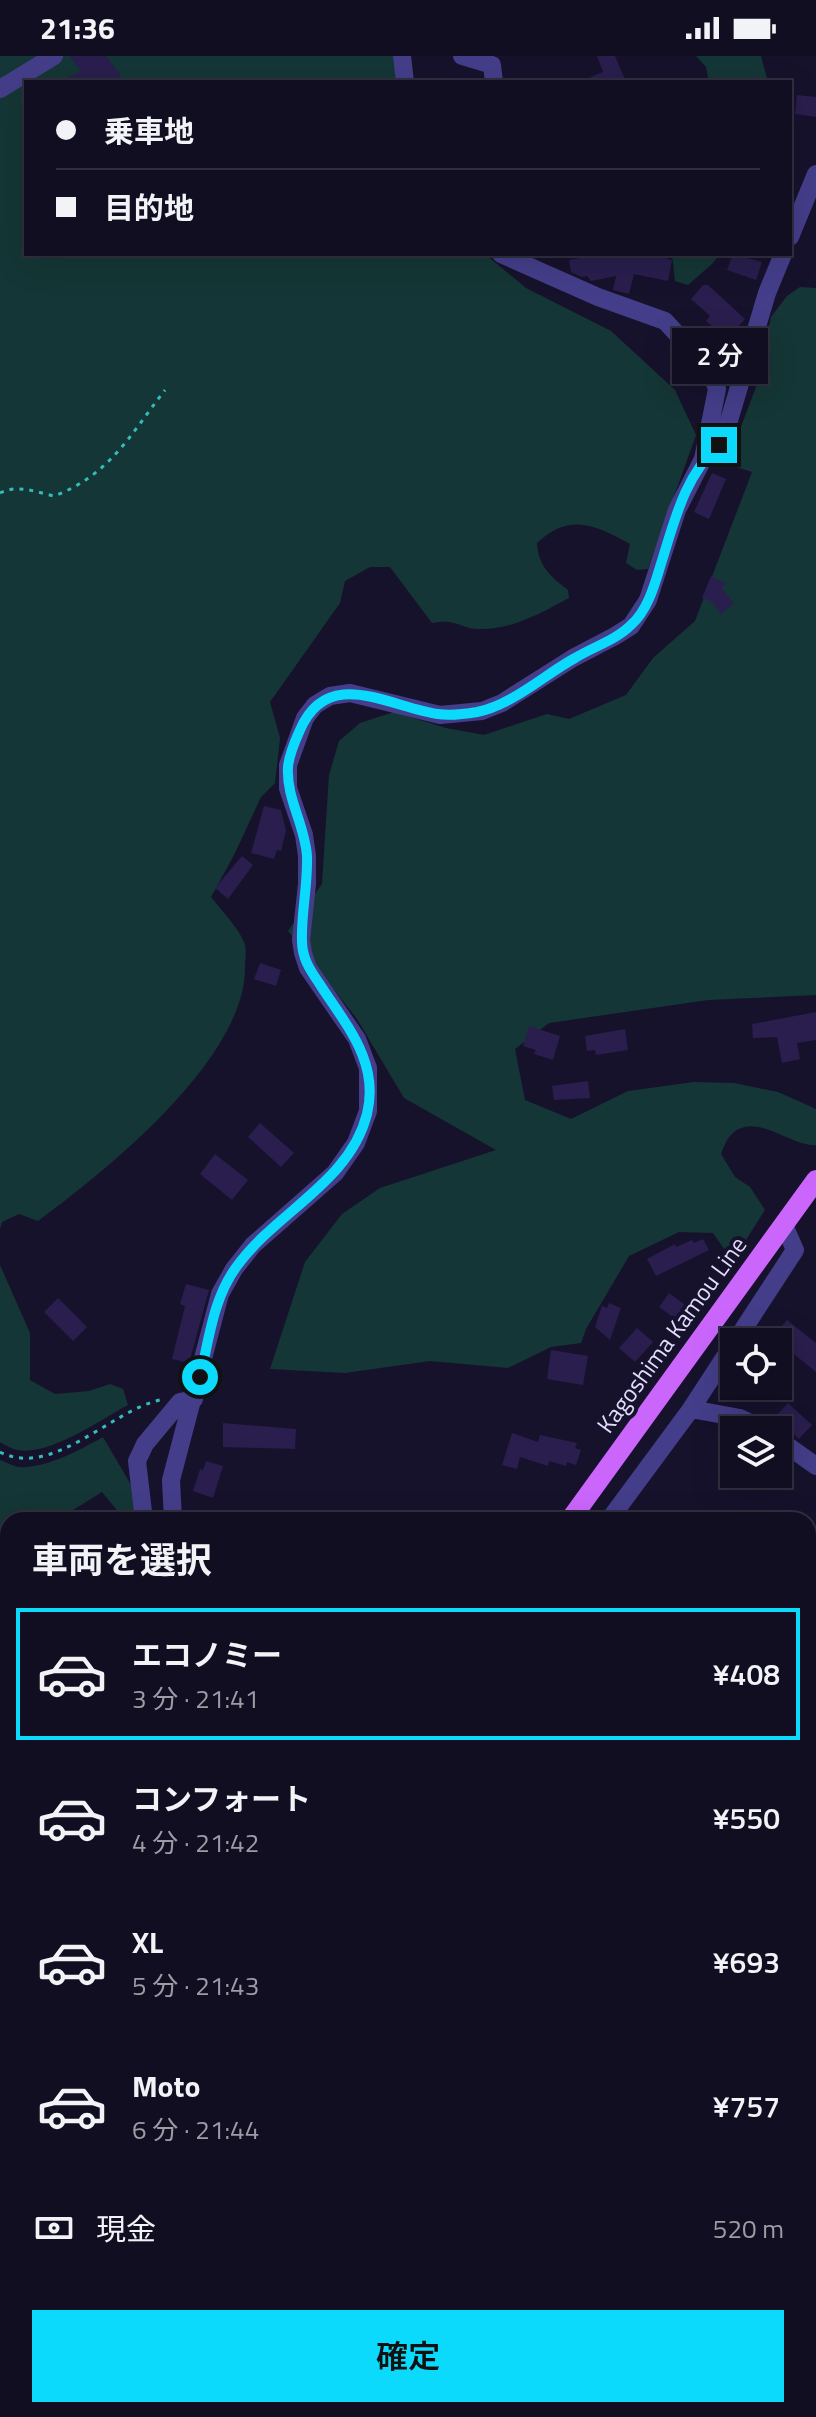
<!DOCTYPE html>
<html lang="ja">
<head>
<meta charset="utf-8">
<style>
	body { margin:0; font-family:"Titillium Web","Noto Sans JP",sans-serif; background:#1e1c2e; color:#f1f3f6; height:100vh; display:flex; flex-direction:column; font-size:30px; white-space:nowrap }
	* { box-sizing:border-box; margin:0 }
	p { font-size:26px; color:#9c9ca5 }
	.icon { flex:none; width:44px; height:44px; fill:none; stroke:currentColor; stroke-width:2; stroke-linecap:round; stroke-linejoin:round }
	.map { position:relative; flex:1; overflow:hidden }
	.sheet { position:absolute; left:0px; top:1456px; width:816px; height:906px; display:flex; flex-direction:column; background:#110e21; border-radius:24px 24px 0 0; box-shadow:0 8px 32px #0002,0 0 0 2px #302e3f }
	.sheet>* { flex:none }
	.guide { position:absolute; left:24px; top:24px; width:768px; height:176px; border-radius:0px; box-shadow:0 8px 32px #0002,0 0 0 2px #302e3f; display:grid; align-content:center; height:176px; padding:0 32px; background:#110e21 }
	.controls { position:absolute; left:720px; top:1272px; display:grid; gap:16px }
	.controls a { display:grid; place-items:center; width:72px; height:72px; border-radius:0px; background:#110e21; box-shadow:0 8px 32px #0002,0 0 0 2px #302e3f; font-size:40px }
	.end { position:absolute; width:36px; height:36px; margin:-18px; border:10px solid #0cdafc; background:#111; box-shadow:0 0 0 4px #111 }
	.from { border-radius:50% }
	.bubble { position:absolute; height:56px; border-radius:0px; background:#110e21; box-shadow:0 8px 32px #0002,0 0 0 2px #302e3f; font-size:26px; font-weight:600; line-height:56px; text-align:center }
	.guide b { display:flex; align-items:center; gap:28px; height:76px; font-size:30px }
	.guide b+b { border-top:2px solid #302e3f }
	.guide i { width:20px; height:20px; background:#f1f3f6 }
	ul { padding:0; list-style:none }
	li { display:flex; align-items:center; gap:24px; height:132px; margin:0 16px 12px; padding:0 16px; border:4px solid transparent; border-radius:0px }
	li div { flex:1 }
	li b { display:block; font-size:30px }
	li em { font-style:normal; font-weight:600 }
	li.active { border-color:#0cdafc }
	li>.icon { width:72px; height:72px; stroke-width:1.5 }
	h2 { padding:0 32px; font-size:36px; line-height:96px }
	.pay { display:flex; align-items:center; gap:20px; height:88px; padding:0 32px; font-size:30px }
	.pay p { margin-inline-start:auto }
	.cta { display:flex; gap:16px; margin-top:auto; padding:16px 32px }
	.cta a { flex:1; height:92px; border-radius:0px; background:#0cdafc; color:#111; font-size:32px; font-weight:600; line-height:92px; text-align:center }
	.status { display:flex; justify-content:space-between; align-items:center; height:56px; padding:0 40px; background:#110e21; direction:ltr }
	.status svg { height:22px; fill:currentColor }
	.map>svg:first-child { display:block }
	.green { fill:#153636 }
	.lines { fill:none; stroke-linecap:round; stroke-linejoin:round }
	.river { stroke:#0e234f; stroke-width:30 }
	.building { fill:#291e4d }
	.path { stroke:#33bdba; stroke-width:3; stroke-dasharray:4 6; stroke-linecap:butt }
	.minor { stroke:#443e8a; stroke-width:18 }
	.primary { stroke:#cb66fd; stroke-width:20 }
	.motorway { stroke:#fd5aa1; stroke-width:24 }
	.route { stroke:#0cdafc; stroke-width:10 }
	.labels { text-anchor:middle; stroke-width:8; stroke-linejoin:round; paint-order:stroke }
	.street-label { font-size:24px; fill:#e2ddff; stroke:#17122c }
</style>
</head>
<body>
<div class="status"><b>21:36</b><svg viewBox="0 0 49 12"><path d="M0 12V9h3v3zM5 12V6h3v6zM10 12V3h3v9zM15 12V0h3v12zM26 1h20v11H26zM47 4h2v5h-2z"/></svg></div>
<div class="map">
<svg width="816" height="2361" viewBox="0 0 816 2361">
	<rect width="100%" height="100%" fill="#17122c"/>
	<!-- green -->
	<path class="green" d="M 0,0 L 396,0 L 398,26 L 26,26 L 26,198 L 485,198 L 526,232 L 611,275 L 675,334 L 696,379 L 648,513 L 637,514 L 626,507 L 630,488 C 594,468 569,457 537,487 C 538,510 551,521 568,534 L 569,542 C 543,556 511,574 480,573 C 460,573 458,562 432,567 L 390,511 L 370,511 L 345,525 L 340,547 L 270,646 L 280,682 L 275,727 L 261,741 L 235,797 L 211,841 C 222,855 237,870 244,886 C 247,893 245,903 245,910 C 247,1002 106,1115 38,1165 L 19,1158 L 2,1166 L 0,1173 Z
		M 696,0 L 761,0 L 768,26 L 709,26 L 706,11 Z
		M 672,198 L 720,198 L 712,208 L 688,229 L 675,225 Z
		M 800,231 L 816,232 L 816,939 L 708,944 L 549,967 L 515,993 L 525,1044 L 571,1063 L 628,1035 L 694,1026 L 734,1027 L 778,1036 L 816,1053 L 816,1089 C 790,1091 754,1053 730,1080 C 726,1084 723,1093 721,1098 L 735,1121 L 750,1131 L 765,1154 L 737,1198 L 727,1197 L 713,1177 L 679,1176 L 629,1200 L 586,1273 L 581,1287 L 551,1291 L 508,1312 L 430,1305 L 345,1317 L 270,1313 L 305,1206 L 342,1158 L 380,1132 L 496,1094 L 404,1042 L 357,963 L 288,875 L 322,828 L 329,719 L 339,685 L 360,667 L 394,656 L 446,672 L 484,679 L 547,658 L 569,663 L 626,639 L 653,602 L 695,565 L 752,416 L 727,408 L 756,331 L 771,261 L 787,240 Z
		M 0,1209 L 30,1277 L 30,1324 L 55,1338 L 89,1335 L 110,1328 L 123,1333 L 128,1349 C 100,1364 50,1400 17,1394 C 12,1393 5,1389 0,1386 Z
		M 103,1381 L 131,1429 L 137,1464 L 125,1464 L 102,1436 L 57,1464 L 8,1464 L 8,1482 L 0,1484 L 0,1404 C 5,1406 13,1410 18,1411 C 45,1413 80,1394 103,1381 Z
		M 8,1725 L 8,1937 L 0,1934 L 0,1742 Z
		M 8,2058 L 8,2156 L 0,2156 L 0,2063 Z"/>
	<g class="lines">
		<!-- river -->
		<path class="river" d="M 808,1743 L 816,1741
			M 436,2361 L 440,2354"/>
	</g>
	<!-- building -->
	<path class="building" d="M 70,0 L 106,0 L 121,20 L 113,26 L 60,26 L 81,15 Z
		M 597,0 L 615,0 L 626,26 L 579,26 L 603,16 Z
		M 797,39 L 816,41 L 816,61 L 795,58 Z
		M 601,198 L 601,201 L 648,198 L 668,200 L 667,203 L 672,204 L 668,225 L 634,218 L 629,238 L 613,234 L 616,220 L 591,225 L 587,220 L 582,221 L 571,216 L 569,204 Z
		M 733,198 L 762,206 L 756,224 L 727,214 Z
		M 703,229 L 708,229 L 745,263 L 739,270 L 743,274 L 732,287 L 706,265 L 710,260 L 691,243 Z
		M 712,417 L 726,423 L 709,463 L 694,456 Z
		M 711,520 L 725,527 L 722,533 L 734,547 L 721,558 L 711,545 L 702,542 Z
		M 264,750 L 281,754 L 286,775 L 281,795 L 277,794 L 274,803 L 251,797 Z
		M 242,800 L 253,809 L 228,843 L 215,832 Z
		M 260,907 L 281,914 L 276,930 L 254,923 Z
		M 816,956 L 816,984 L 797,987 L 800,1003 L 782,1007 L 777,981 L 753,982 L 752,968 Z
		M 529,970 L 560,980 L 553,1004 L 534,998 L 536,994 L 523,990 Z
		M 625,973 L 628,994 L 596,999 L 595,994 L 587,995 L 585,980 Z
		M 588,1025 L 590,1042 L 554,1044 L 552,1030 Z
		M 260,1067 L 294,1097 L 281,1111 L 248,1081 Z
		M 215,1098 L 248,1124 L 232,1144 L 200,1118 Z
		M 703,1183 L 709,1194 L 656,1220 L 647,1203 L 675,1188 L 676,1191 L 692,1184 L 694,1187 Z
		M 186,1228 L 209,1234 L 189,1307 L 172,1303 L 185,1250 L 180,1248 Z
		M 669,1237 L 688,1251 L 678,1265 L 659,1251 Z
		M 58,1242 L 87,1271 L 73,1285 L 44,1256 Z
		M 609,1247 L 621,1252 L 610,1284 L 595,1271 L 602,1250 L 607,1252 Z
		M 787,1264 L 816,1287 L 816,1316 L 773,1281 Z
		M 637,1272 L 653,1286 L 635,1306 L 619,1292 Z
		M 551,1294 L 588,1300 L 583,1329 L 547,1323 Z
		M 788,1347 L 812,1369 L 799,1383 L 775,1361 Z
		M 223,1367 L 296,1373 L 295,1393 L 223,1391 Z
		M 512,1377 L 538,1386 L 540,1379 L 577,1387 L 575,1392 L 581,1394 L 576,1409 L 567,1406 L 566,1410 L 549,1405 L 548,1410 L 520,1401 L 517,1413 L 502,1409 Z
		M 206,1405 L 223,1410 L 213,1442 L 193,1435 L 200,1413 L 203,1414 Z"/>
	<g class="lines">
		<!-- path -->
		<path class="path" d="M 0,437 C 18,428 35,436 54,440 C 110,419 130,379 165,334
			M 0,1396 C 52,1423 112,1354 160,1344
			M 808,1591 L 816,1586
			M 808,1806 L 816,1795
			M 28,2354 L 28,2361
			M 180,2354 L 188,2361
			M 457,2361 L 460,2354"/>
		<!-- minor -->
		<path class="minor" d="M 402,0 L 405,26
			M 462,0 L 492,9 L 494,26
			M 0,33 L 54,0
			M 790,181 L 816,118
			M 703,403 L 719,389 L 725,378 L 767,237 L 783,198
			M 735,1286 L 795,1194 L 784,1169
			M 734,1287 L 691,1353 L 740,1362 L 765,1374
			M 778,1383 L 816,1410
			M 144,1464 L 137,1405 L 145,1388 L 180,1346 L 194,1343
			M 173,1464 L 171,1424 L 220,1238 L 234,1213 L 253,1189 L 335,1117 L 356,1087 L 368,1055 L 368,1012 L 357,983 L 308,912 L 303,897 L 301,884 L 307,828 L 307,800 L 304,779 L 288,732 L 288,709 L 305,662 L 315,649 L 330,640 L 350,637 L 440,659 L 482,655 L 502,647 L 573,602 L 615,580 L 631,570 L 648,544 L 677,454 L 703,403 L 717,333 L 710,314 L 665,265 L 598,241 L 501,198
			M 609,1464 L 691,1353
			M 0,1556 L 8,1554
			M 808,2120 L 816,2113
			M 808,2345 L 816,2337
			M 682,2354 L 686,2361
			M 571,2361 L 575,2354
			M 791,2361 L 799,2354"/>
		<!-- primary -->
		<path class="primary" d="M 570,1464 L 816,1124
			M 0,2270 L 8,2252"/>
		<!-- motorway -->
		<path class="motorway" d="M 808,1903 L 816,1892
			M 808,1994 L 816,1984
			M 515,2361 L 519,2354
			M 545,2361 L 549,2354"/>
	</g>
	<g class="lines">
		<!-- route -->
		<path class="route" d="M 200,1321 C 209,1284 213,1242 237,1210 C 276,1156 350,1126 367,1058 C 380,1005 345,968 319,927 C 310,914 302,902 302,885 C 301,857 308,829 307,800 C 305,769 286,742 288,711 C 289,698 295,685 300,674 C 328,609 389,651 438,658 C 451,660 465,658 477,656 C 512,649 544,619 575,602 C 593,591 616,584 631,569 C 647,555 654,531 660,511 C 674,467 684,420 719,389"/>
	</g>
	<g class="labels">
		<!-- street labels -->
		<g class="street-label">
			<text transform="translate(672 1279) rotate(-54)" y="8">Kagoshima Kamou Line</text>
		</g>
	</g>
</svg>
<div class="controls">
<a><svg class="icon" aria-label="locate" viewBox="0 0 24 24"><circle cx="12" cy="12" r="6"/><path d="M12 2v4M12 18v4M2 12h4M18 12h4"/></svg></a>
<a><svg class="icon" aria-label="layers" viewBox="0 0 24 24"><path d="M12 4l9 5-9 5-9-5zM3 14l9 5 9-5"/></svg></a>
</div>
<i class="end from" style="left:200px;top:1321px"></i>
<i class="end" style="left:719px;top:389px"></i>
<div class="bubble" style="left:672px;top:272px;width:96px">2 分</div>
<div class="guide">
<b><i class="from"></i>乗車地</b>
<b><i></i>目的地</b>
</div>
<section class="sheet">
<h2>車両を選択</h2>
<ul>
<li class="active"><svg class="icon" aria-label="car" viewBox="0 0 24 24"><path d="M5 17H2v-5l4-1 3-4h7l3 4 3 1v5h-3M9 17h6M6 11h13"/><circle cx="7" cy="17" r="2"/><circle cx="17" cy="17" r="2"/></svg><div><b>エコノミー</b><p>3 分 · 21:41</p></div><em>¥408</em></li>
<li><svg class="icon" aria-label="car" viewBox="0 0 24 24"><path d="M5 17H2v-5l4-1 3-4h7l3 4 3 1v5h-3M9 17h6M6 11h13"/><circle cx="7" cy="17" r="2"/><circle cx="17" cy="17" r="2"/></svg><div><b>コンフォート</b><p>4 分 · 21:42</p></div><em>¥550</em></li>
<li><svg class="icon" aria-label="car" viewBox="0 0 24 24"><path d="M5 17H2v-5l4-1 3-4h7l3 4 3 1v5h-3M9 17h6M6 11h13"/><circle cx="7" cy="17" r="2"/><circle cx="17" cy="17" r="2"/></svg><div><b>XL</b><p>5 分 · 21:43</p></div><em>¥693</em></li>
<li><svg class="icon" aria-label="car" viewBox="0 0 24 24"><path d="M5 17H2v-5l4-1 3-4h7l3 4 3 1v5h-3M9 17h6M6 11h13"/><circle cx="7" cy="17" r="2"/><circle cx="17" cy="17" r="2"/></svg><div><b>Moto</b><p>6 分 · 21:44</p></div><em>¥757</em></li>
</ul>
<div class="pay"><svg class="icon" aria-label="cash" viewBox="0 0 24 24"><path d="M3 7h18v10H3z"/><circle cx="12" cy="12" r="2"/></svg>現金<p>520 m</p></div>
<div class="cta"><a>確定</a></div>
</section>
</div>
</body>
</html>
